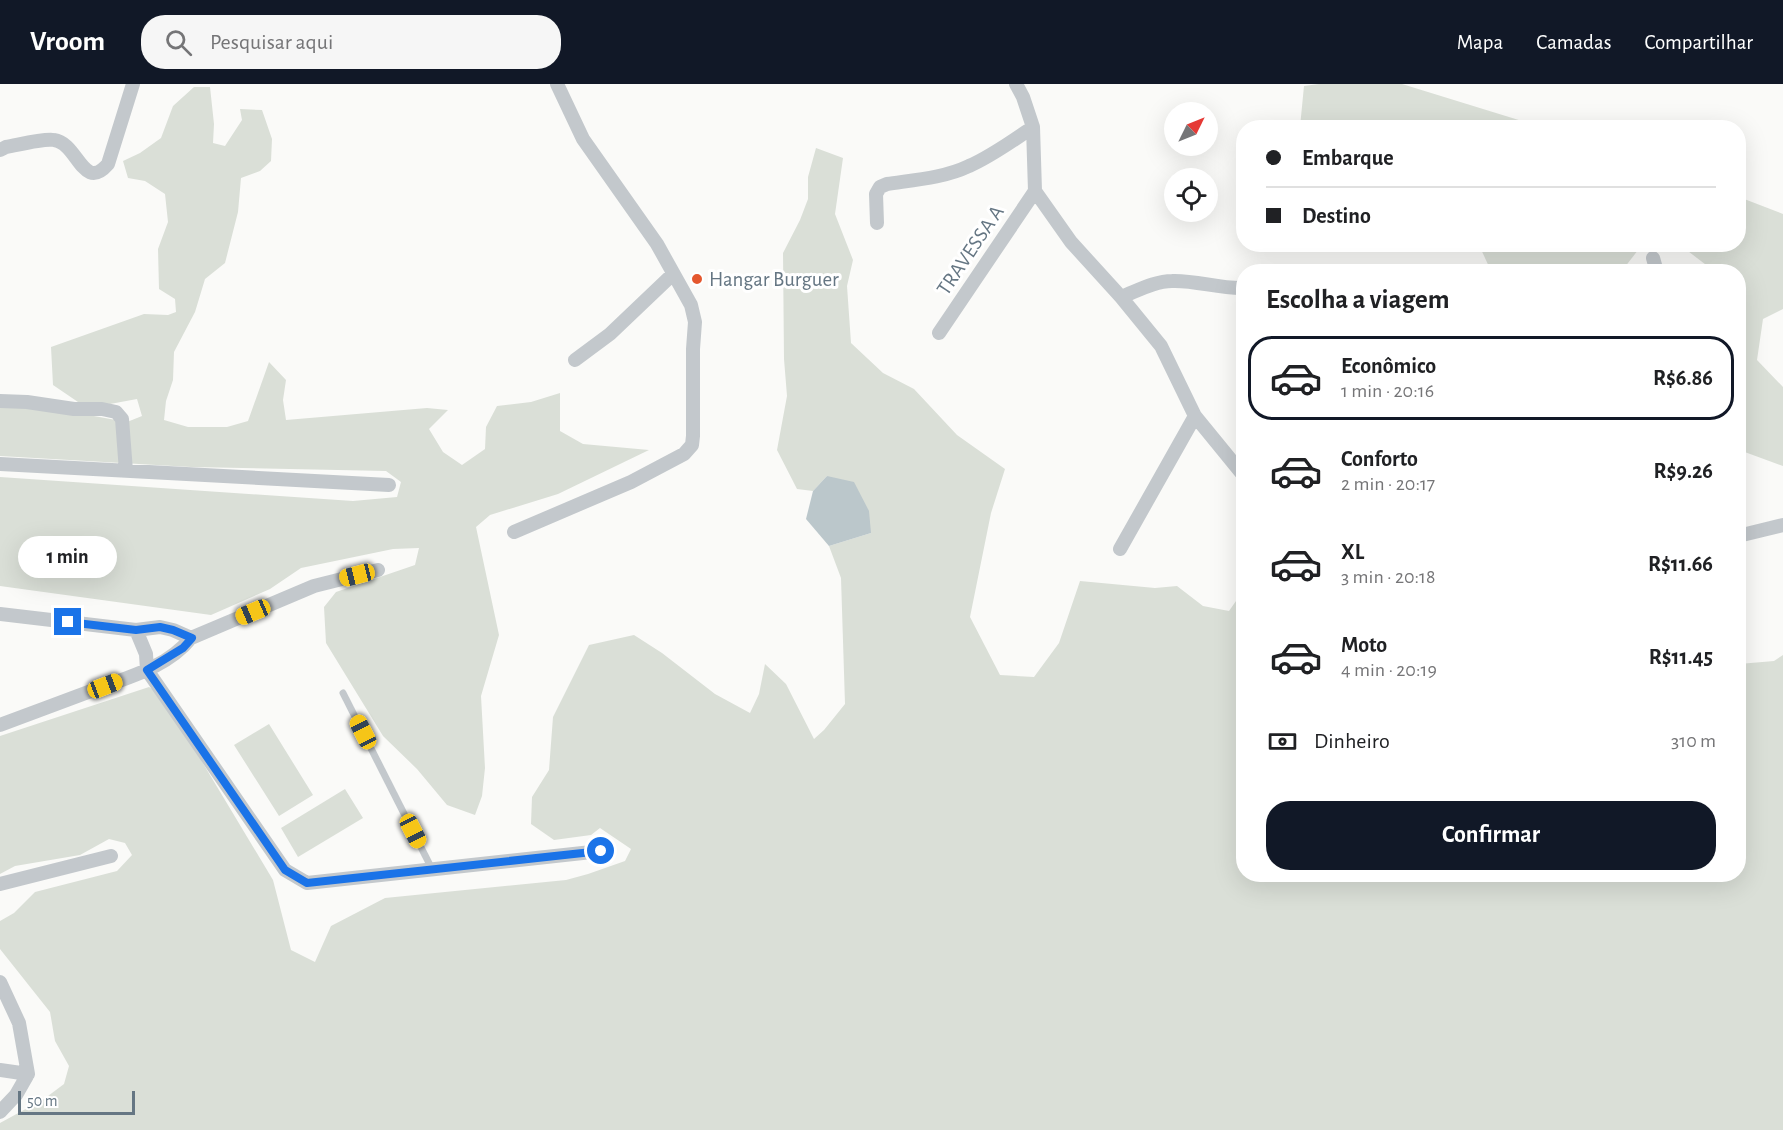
<!DOCTYPE html>
<html lang="pt">
<head>
<meta charset="utf-8">
<style>
	body { margin:0; font-family:"Alegreya Sans",sans-serif; background:#f6f6f6; color:#202124; height:100vh; display:flex; flex-direction:column; font-size:22px; white-space:nowrap }
	* { box-sizing:border-box; margin:0 }
	p { font-size:20px; color:#757577 }
	.icon { flex:none; width:33px; height:33px; fill:none; stroke:currentColor; stroke-width:2; stroke-linecap:round; stroke-linejoin:round }
	.map { position:relative; flex:1; overflow:hidden }
	.side { position:absolute; left:1236px; top:180px; width:510px; height:618px; display:flex; flex-direction:column; background:#fff; border-radius:24px; box-shadow:0 6px 24px #0002 }
	.side>* { flex:none }
	.hud { position:absolute; left:1236px; top:36px; width:510px; height:132px; border-radius:24px; box-shadow:0 6px 24px #0002; display:grid; align-content:center; height:132px; padding:0 30px; background:#fff }
	.needle { width:39px; rotate:47deg }
	.buttons { position:absolute; left:1164px; top:18px; display:grid; gap:12px }
	.buttons a { display:grid; place-items:center; width:54px; height:54px; border-radius:50%; background:#fff; box-shadow:0 6px 24px #0002; font-size:30px }
	.scale { position:absolute; left:18px; bottom:15px; width:117px; box-sizing:border-box; padding-left:6px; border:3px solid #657683; border-top:0; font-size:16px; line-height:21px; white-space:nowrap; color:#657683; -webkit-text-stroke:4px #fff; paint-order:stroke }
	.end { position:absolute; width:27px; height:27px; margin:-14px; border:8px solid #1a73e8; background:#fff; box-shadow:0 0 0 3px #fff }
	.from { border-radius:50% }
	.bubble { position:absolute; height:42px; border-radius:21px; background:#fff; box-shadow:0 6px 24px #0002; font-size:20px; font-weight:700; line-height:42px; text-align:center }
	.car { position:absolute; width:18px; height:36px; margin:-18px -9px; border-radius:8px; box-shadow:0 0 4px 2px #0007; background:linear-gradient(#f5c518 24%,#345 0 40%,#f5c518 0 76%,#345 0 86%,#f5c518 0) }
	.hud b { display:flex; align-items:center; gap:21px; height:57px; font-size:22px }
	.hud b+b { border-top:2px solid #e0e0e0 }
	.hud i { width:15px; height:15px; background:#202124 }
	ul { padding:0; list-style:none }
	li { display:flex; align-items:center; gap:18px; height:84px; margin:0 12px 9px; padding:0 18px; border:3px solid transparent; border-radius:24px }
	li div { flex:1 }
	li b { display:block; font-size:22px }
	li em { font-style:normal; font-weight:700 }
	li.on { border-color:#111827 }
	li>.icon { width:54px; height:54px; stroke-width:1.5 }
	h2 { padding:0 30px; font-size:27px; line-height:72px }
	.pay { display:flex; align-items:center; gap:15px; height:66px; padding:0 30px; font-size:22px }
	.pay p { margin-inline-start:auto }
	.button { display:flex; gap:12px; margin-top:auto; padding:12px 30px }
	.button a { flex:1; height:69px; border-radius:24px; background:#111827; color:#fff; font-size:24px; font-weight:700; line-height:69px; text-align:center }
	header { display:flex; align-items:center; gap:36px; box-sizing:border-box; height:84px; padding:0 30px; background:#111827; color:#fff }
	header strong { font-size:28px }
	nav { display:flex; gap:33px; margin-inline-start:auto; font-size:21px }
	.search { width:420px; height:54px; background:#f6f6f6; display:flex; align-items:center; gap:15px; box-sizing:border-box; padding:0 21px; border-radius:24px; color:#757577; font-size:22px }
	.map>svg:first-child { display:block }
	.green { fill:#dadfd7 }
	.water { fill:#bbc7cb }
	.lines { fill:none; stroke-linecap:round; stroke-linejoin:round }
	.service { stroke:#c3c8cc; stroke-width:7 }
	.minor { stroke:#c3c8cc; stroke-width:14 }
	.route { stroke:#1a73e8; stroke-width:8 }
	.poi-dot { fill:#e4572e; stroke:#fff; stroke-width:2 }
	.labels { text-anchor:middle; stroke-width:6; stroke-linejoin:round; paint-order:stroke }
	.street-label { font-size:21px; fill:#657683; stroke:#fff }
	.poi-label { font-size:21px; fill:#657683; stroke:#fff; text-anchor:start }
</style>
</head>
<body>
<header>
<strong>Vroom</strong>
<div class="search"><svg class="icon" aria-label="search" viewBox="0 0 24 24"><circle cx="10" cy="10" r="6"/><path d="M15 15l6 6"/></svg>Pesquisar aqui</div>
<nav><a>Mapa</a><a>Camadas</a><a>Compartilhar</a></nav>
</header>
<div class="map">
<svg width="1783" height="1046" viewBox="0 0 1783 1046">
	<rect width="100%" height="100%" fill="#fafaf8"/>
	<!-- green -->
	<path class="green" d="M 1319,0 L 1402,0 L 1541,43 L 1300,43 L 1304,2 Z
		M 194,3 L 210,3 L 214,40 L 213,59 L 225,62 L 242,36 L 240,25 L 262,26 L 272,55 L 271,77 L 260,87 L 241,94 L 238,128 L 225,179 L 205,195 L 195,228 L 174,268 L 173,296 L 166,317 L 164,336 L 188,343 L 227,343 L 248,337 L 269,278 L 286,296 L 283,316 L 286,336 L 427,324 L 448,326 L 429,345 L 443,368 L 462,381 L 485,365 L 486,343 L 497,322 L 531,318 L 560,309 L 560,347 L 583,360 L 649,366 L 558,410 L 490,431 L 476,443 L 499,551 L 481,612 L 485,684 L 482,712 L 475,731 L 447,721 L 417,685 L 383,652 L 326,559 L 324,523 L 336,508 L 415,481 L 419,464 L 393,465 L 301,484 L 270,505 L 211,531 L 0,502 L 0,393 L 353,417 L 397,413 L 401,398 L 386,387 L 191,383 L 0,372 L 0,315 L 127,338 L 142,332 L 137,315 L 110,320 L 78,318 L 53,301 L 51,263 L 144,230 L 168,231 L 176,228 L 175,215 L 159,205 L 158,165 L 168,138 L 165,110 L 145,97 L 128,94 L 123,77 L 140,69 L 161,54 L 173,22 Z
		M 816,64 L 843,74 L 835,130 L 853,176 L 847,202 L 851,259 L 883,289 L 914,305 L 957,351 L 1005,385 L 991,429 L 970,533 L 1000,591 L 1034,593 L 1059,559 L 1080,497 L 1155,504 L 1177,502 L 1203,522 L 1229,527 L 1243,507 L 1244,790 L 1738,790 L 1739,580 L 1774,577 L 1783,571 L 1783,1046 L 0,1046 L 0,1039 L 44,1015 L 64,1000 L 69,982 L 55,957 L 50,928 L 0,865 L 0,837 L 14,829 L 35,808 L 117,787 L 132,771 L 125,759 L 109,755 L 80,771 L 15,782 L 0,790 L 0,652 L 149,603 L 162,611 L 273,796 L 291,866 L 315,878 L 331,842 L 385,814 L 566,796 L 588,790 L 625,777 L 631,765 L 600,744 L 591,751 L 554,756 L 531,740 L 532,713 L 549,686 L 553,633 L 589,561 L 634,551 L 662,569 L 715,610 L 750,629 L 759,610 L 765,580 L 786,600 L 814,655 L 824,646 L 845,620 L 841,494 L 829,462 L 871,449 L 827,392 L 813,407 L 797,405 L 777,366 L 787,312 L 784,275 L 783,169 L 800,136 L 808,115 L 808,93 Z
		M 1739,113 L 1783,130 L 1783,225 L 1763,235 L 1757,276 L 1783,303 L 1783,382 L 1742,367 L 1739,363 L 1738,188 L 1714,187 L 1680,161 L 1738,160 Z
		M 1479,161 L 1642,161 L 1621,188 L 1491,187 Z
		M 269,640 L 313,711 L 279,732 L 234,661 Z
		M 345,705 L 363,734 L 298,773 L 281,744 Z"/>
	<!-- water -->
	<path class="water" d="M 827,392 L 854,398 L 869,427 L 871,449 L 829,462 L 806,435 L 813,407 Z"/>
	<g class="lines">
		<!-- service -->
		<path class="service" d="M 343,609 L 433,787"/>
		<!-- minor -->
		<path class="minor" d="M 1016,0 L 1023,13 L 1033,43 L 1035,107 L 1071,158 L 1121,213 L 1161,262 L 1195,332 L 1244,392
			M 0,66 L 6,63 C 18,61 44,54 54,56 C 78,59 83,109 108,80 L 133,0
			M 877,139 L 876,110 L 880,103 L 887,100 C 914,96 944,94 969,82 C 992,72 1012,57 1033,43
			M 1653,174 L 1657,188
			M 1121,213 C 1137,207 1155,197 1172,197 C 1196,196 1219,205 1244,204
			M 939,249 L 1035,107
			M 575,276 L 610,250 L 673,190
			M 0,317 L 27,318 L 74,325 L 102,325 L 116,328 L 122,335 L 126,387
			M 0,380 L 389,401
			M 514,448 L 631,398 L 684,370 L 692,361 L 693,352 L 693,265 L 695,238 L 691,221 L 657,160 L 583,55 L 557,0
			M 1738,452 L 1783,441
			M 1120,465 L 1195,332
			M 0,530 L 136,546 L 160,543 L 173,546 L 191,554
			M 136,546 L 146,570 L 147,586 L 285,786 L 307,799 L 601,767
			M 0,641 C 30,630 61,618 91,607 C 126,594 167,584 191,554 L 314,502 L 378,486
			M 0,800 L 111,772
			M 0,898 L 19,939 L 28,990 L 16,1011 L 0,1028
			M 0,986 L 28,990"/>
	</g>
	<g class="lines">
		<!-- route -->
		<path class="route" d="M 68,538 L 136,546 L 160,543 L 173,546 L 192,554 L 183,564 L 147,586 L 285,786 L 307,799 L 601,767"/>
	</g>
	<!-- markers -->
	<circle class="poi-dot" cx="697" cy="195" r="6"/>
	<g class="labels">
		<!-- street labels -->
		<g class="street-label">
			<text transform="translate(970 166) rotate(-56)" y="7">TRAVESSA A</text>
		</g>
		<!-- poi labels -->
		<g class="poi-label">
			<text x="709" y="202">Hangar Burguer</text>
		</g>
	</g>
</svg>
<div class="buttons">
<a><svg class="needle" viewBox="-14 -14 28 28"><path d="M0-13l5 13h-10z" fill="#e53935"/><path d="M0 13l5-13h-10z" fill="#757577"/></svg></a>
<a><svg class="icon" aria-label="locate" viewBox="0 0 24 24"><circle cx="12" cy="12" r="6"/><path d="M12 2v4M12 18v4M2 12h4M18 12h4"/></svg></a>
</div>
<div class="scale">50 m</div>
<i class="end from" style="left:601px;top:767px"></i>
<i class="end" style="left:68px;top:538px"></i>
<div class="bubble" style="left:18px;top:452px;width:99px">1 min</div>
<i class="car" style="left:357px;top:491px;rotate:256deg"></i>
<i class="car" style="left:253px;top:528px;rotate:247deg"></i>
<i class="car" style="left:105px;top:602px;rotate:69deg"></i>
<i class="car" style="left:363px;top:648px;rotate:333deg"></i>
<i class="car" style="left:413px;top:747px;rotate:153deg"></i>
<div class="hud">
<b><i class="from"></i>Embarque</b>
<b><i></i>Destino</b>
</div>
<section class="side">
<h2>Escolha a viagem</h2>
<ul>
<li class="on"><svg class="icon" aria-label="car" viewBox="0 0 24 24"><path d="M5 17H2v-5l4-1 3-4h7l3 4 3 1v5h-3M9 17h6M6 11h13"/><circle cx="7" cy="17" r="2"/><circle cx="17" cy="17" r="2"/></svg><div><b>Econômico</b><p>1 min · 20:16</p></div><em>R$6.86</em></li>
<li><svg class="icon" aria-label="car" viewBox="0 0 24 24"><path d="M5 17H2v-5l4-1 3-4h7l3 4 3 1v5h-3M9 17h6M6 11h13"/><circle cx="7" cy="17" r="2"/><circle cx="17" cy="17" r="2"/></svg><div><b>Conforto</b><p>2 min · 20:17</p></div><em>R$9.26</em></li>
<li><svg class="icon" aria-label="car" viewBox="0 0 24 24"><path d="M5 17H2v-5l4-1 3-4h7l3 4 3 1v5h-3M9 17h6M6 11h13"/><circle cx="7" cy="17" r="2"/><circle cx="17" cy="17" r="2"/></svg><div><b>XL</b><p>3 min · 20:18</p></div><em>R$11.66</em></li>
<li><svg class="icon" aria-label="car" viewBox="0 0 24 24"><path d="M5 17H2v-5l4-1 3-4h7l3 4 3 1v5h-3M9 17h6M6 11h13"/><circle cx="7" cy="17" r="2"/><circle cx="17" cy="17" r="2"/></svg><div><b>Moto</b><p>4 min · 20:19</p></div><em>R$11.45</em></li>
</ul>
<div class="pay"><svg class="icon" aria-label="cash" viewBox="0 0 24 24"><path d="M3 7h18v10H3z"/><circle cx="12" cy="12" r="2"/></svg>Dinheiro<p>310 m</p></div>
<div class="button"><a>Confirmar</a></div>
</section>
</div>
</body>
</html>
